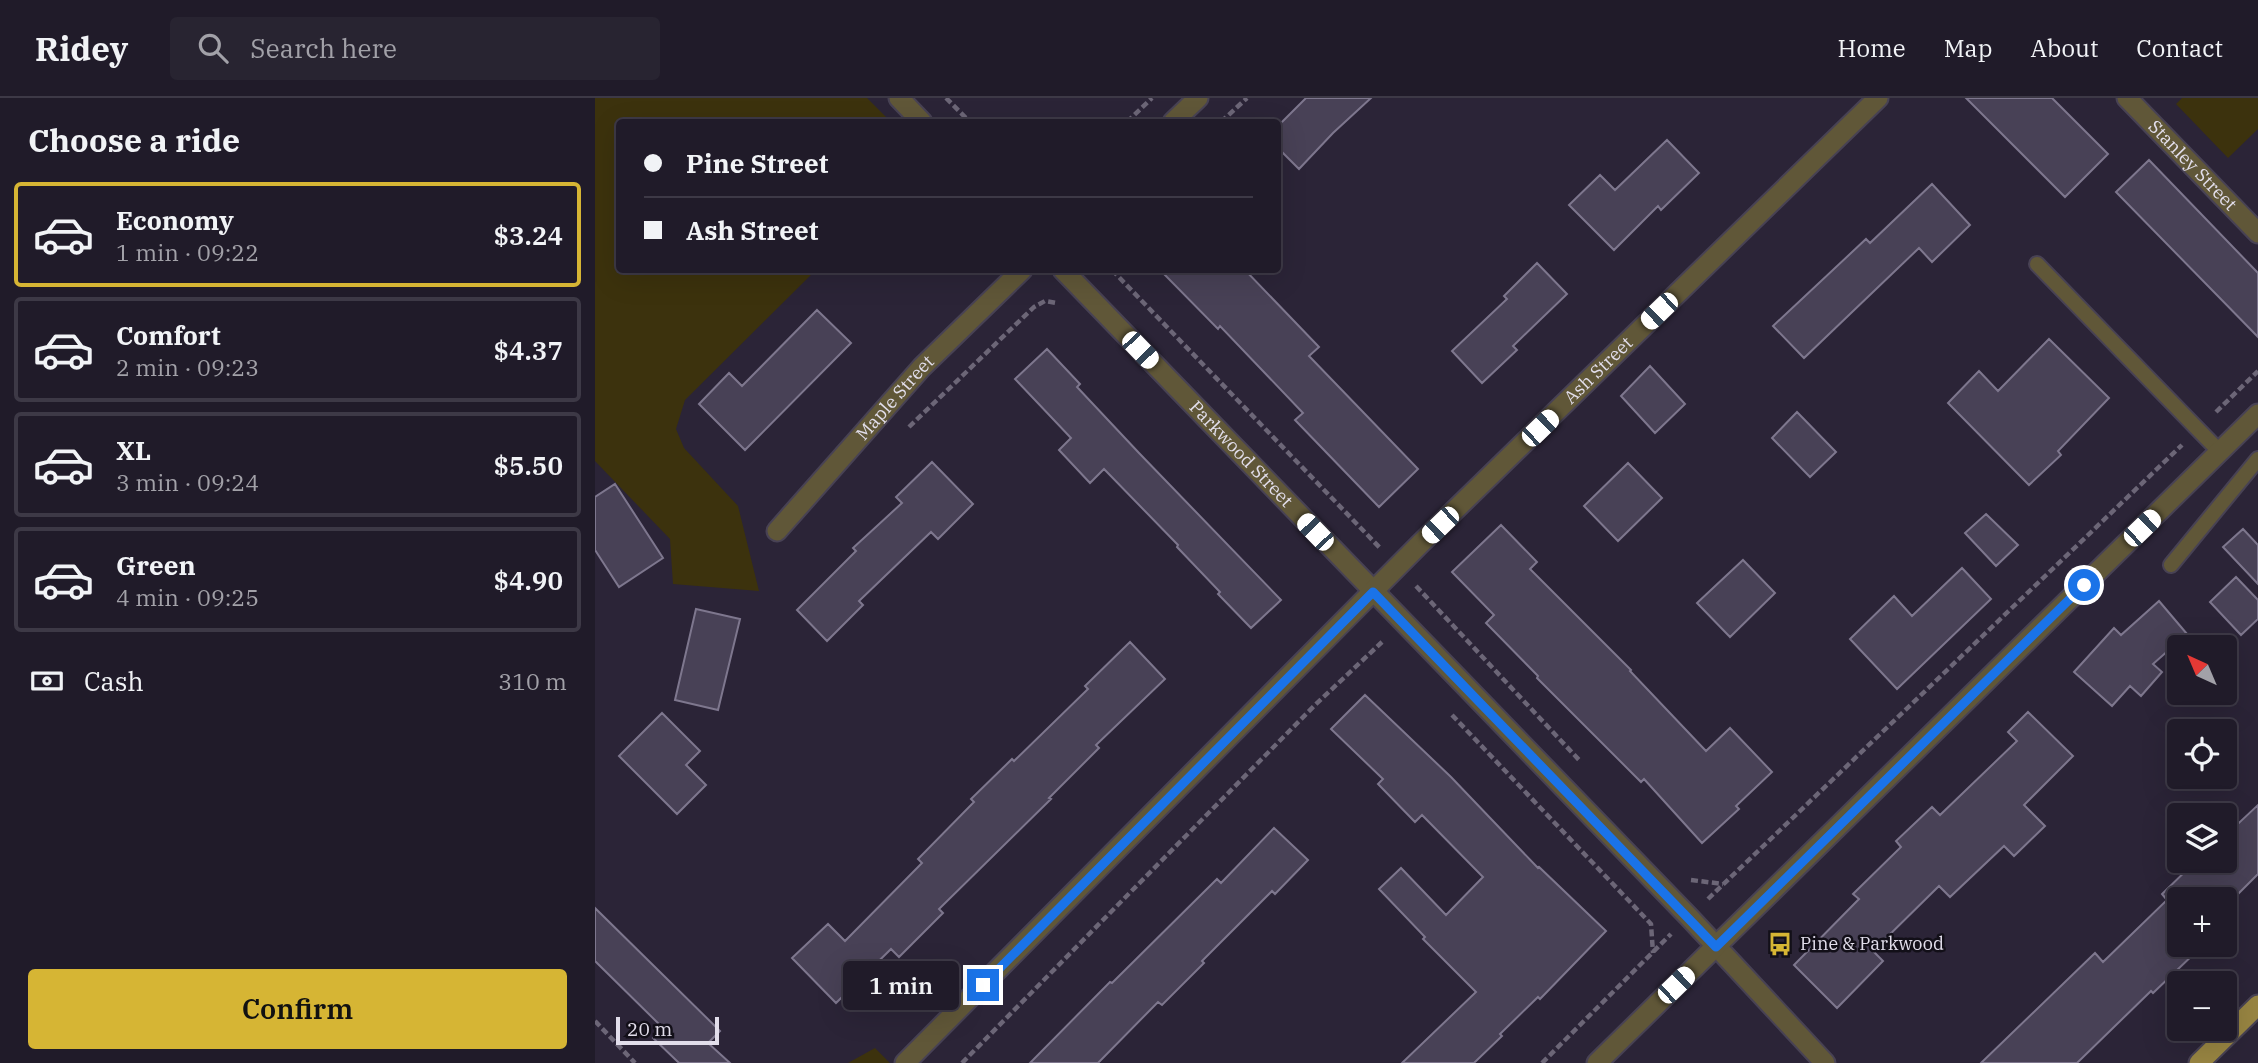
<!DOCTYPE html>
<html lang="en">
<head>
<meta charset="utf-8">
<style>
	body { margin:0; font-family:"IBM Plex Serif",serif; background:#282431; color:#f1f3f6; height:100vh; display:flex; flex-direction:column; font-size:26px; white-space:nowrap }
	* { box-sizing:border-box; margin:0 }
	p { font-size:23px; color:#a2a1a8 }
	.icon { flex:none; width:38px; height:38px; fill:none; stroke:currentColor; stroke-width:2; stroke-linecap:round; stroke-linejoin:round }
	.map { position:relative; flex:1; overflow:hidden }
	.details { display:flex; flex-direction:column; background:#201b29; width:595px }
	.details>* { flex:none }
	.hud { position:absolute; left:21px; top:21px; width:665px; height:154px; border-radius:7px; box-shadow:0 7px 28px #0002,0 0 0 2px #3d3946; display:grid; align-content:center; height:154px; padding:0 28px; background:#201b29 }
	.needle { width:46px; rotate:316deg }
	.buttons { position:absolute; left:1572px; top:537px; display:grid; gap:14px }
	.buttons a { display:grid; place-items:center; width:70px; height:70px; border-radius:7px; background:#201b29; box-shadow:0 7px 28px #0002,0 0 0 2px #3d3946; font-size:35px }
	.scale { position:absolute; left:21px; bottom:18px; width:103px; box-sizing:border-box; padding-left:7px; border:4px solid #e2deeb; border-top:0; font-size:19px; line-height:24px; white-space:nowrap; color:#e2deeb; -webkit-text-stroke:5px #120f18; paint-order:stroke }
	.end { position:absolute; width:32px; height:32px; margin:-16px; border:9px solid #1a73e8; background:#fff; box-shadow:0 0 0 4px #fff }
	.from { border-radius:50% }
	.bubble { position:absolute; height:49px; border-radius:7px; background:#201b29; box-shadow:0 7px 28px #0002,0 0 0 2px #3d3946; font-size:23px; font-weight:600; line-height:49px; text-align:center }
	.car { position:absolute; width:21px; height:42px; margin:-21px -10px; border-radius:9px; box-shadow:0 0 5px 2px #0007; background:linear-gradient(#fff 24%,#345 0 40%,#fff 0 76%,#345 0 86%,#fff 0) }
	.hud b { display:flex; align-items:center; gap:24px; height:66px; font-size:26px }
	.hud b+b { border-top:2px solid #3d3946 }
	.hud i { width:18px; height:18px; background:#f1f3f6 }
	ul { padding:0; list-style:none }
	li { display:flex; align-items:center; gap:21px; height:105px; margin:0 14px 10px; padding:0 14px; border:4px solid #3d3946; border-radius:7px }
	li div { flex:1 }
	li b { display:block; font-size:26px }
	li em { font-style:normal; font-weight:600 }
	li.on { border-color:#d6b534 }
	li>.icon { width:63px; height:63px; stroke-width:1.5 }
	h2 { padding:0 28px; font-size:32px; line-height:84px }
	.pay { display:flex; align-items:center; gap:18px; height:77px; padding:0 28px; font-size:26px }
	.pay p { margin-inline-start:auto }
	.cta { display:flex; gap:14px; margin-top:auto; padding:14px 28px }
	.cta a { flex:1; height:80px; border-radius:7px; background:#d6b534; color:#111; font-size:28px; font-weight:600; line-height:80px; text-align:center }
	header { display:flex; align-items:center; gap:42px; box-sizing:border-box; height:98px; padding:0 35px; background:#201b29; border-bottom:2px solid #3d3946 }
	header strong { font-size:33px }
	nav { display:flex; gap:38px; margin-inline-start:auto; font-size:24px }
	.search { width:490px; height:63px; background:#282431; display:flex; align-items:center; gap:18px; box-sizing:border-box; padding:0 24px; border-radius:7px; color:#a2a1a8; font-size:26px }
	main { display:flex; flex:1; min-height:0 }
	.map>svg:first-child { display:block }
	.green { fill:#3c320d }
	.building { fill:#484156; stroke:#7e778e; stroke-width:2 }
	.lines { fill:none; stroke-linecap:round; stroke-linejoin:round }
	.service-casing { stroke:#484254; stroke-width:18 }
	.minor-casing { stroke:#484254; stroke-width:23 }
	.primary-casing { stroke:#484254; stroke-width:23 }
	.path { stroke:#6c6677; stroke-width:4.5; stroke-dasharray:7 3.5; stroke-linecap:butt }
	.service { stroke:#605738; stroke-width:14 }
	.minor { stroke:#605738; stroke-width:19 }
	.primary { stroke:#988542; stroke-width:19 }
	.route { stroke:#1a73e8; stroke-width:9 }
	.labels { text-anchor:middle; stroke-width:5; stroke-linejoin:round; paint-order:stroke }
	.street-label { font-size:18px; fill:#e2deeb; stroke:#120f18 }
	.poi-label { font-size:18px; fill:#e2deeb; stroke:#120f18; text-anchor:start }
</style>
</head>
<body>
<header>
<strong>Ridey</strong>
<div class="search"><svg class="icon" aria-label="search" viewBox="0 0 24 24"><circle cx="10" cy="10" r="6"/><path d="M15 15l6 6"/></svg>Search here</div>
<nav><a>Home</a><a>Map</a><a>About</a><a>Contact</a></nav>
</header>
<main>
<section class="details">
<h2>Choose a ride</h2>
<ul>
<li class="on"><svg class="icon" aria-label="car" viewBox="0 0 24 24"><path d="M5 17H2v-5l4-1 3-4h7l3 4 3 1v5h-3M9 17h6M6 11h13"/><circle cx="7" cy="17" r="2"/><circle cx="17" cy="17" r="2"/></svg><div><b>Economy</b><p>1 min · 09:22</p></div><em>$3.24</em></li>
<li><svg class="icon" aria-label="car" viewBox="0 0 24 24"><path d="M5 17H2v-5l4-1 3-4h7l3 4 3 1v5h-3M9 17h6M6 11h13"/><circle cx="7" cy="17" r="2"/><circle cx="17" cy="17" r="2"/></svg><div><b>Comfort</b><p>2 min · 09:23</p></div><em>$4.37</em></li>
<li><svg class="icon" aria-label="car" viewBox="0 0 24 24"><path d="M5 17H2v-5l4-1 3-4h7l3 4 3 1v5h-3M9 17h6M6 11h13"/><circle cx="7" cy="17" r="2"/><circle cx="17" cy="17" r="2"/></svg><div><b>XL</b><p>3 min · 09:24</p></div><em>$5.50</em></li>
<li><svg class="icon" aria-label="car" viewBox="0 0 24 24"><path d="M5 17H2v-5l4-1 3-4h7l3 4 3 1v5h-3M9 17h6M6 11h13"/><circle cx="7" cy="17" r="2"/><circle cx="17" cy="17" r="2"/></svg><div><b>Green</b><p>4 min · 09:25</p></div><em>$4.90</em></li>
</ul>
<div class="pay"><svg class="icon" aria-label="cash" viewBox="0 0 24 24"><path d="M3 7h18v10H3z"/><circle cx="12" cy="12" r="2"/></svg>Cash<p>310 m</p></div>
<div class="cta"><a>Confirm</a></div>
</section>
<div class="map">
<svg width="1663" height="965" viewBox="0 0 1663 965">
	<rect width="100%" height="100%" fill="#2b2437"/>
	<!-- green -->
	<path class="green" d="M 0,0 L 272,0 L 296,24 L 24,24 L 24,172 L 221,172 L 90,302 L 81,331 L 89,350 L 143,408 L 164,493 L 78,486 L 75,441 L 0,363 Z
		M 1587,0 L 1663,0 L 1663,31 L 1633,60 L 1581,6 Z
		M 280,950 L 295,965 L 253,965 Z"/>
	<!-- building -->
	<path class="building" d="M 711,0 L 776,0 L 738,35 L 704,71 L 682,49 L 682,29 Z
		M 1371,0 L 1457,0 L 1513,56 L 1470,99 Z
		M 1072,42 L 1104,75 L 1066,112 L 1063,108 L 1019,152 L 974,107 L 1005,77 L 1020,92 Z
		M 1554,62 L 1663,175 L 1663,239 L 1521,94 Z
		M 1337,86 L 1375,127 L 1337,164 L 1324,150 L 1209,260 L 1178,228 L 1271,141 L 1275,145 Z
		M 942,165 L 972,196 L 918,248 L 922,252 L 887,285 L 857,253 L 912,201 L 909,198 Z
		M 565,172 L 650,172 L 724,249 L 714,258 L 823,371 L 784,409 L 700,322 L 708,315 L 625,228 L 623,231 Z
		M 222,212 L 256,245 L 150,352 L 104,306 L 134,275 L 147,288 Z
		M 1454,241 L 1514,300 L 1463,353 L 1466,357 L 1434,387 L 1353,305 L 1384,273 L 1403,293 Z
		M 452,251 L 485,286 L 482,289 L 544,355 L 686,502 L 656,530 L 623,496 L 625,494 L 582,449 L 583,447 L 509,371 L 495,385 L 464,352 L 476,340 L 420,281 Z
		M 1055,268 L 1090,306 L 1060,335 L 1026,298 Z
		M 1202,314 L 1241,354 L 1215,379 L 1177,340 Z
		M 337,364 L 378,406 L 343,441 L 336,434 L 264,503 L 268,507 L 232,543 L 202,512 L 261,453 L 258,450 L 307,405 L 301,399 Z
		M 1033,365 L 1067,400 L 1023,443 L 989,408 Z
		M 20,386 L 68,460 L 24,489 L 0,452 L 0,399 Z
		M 1391,416 L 1423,447 L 1401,468 L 1370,435 Z
		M 906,427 L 942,464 L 935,471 L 1036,572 L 1035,573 L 1111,653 L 1135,630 L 1177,674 L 1141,708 L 1144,711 L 1107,745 L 1049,681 L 1046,684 L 942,580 L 943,578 L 891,525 L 899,517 L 857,474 Z
		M 1648,431 L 1663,447 L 1663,486 L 1628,449 Z
		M 1148,462 L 1180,495 L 1135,539 L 1102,505 Z
		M 1367,470 L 1396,501 L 1302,591 L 1255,541 L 1299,498 L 1317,518 Z
		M 1641,479 L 1663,502 L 1663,521 L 1646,537 L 1615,504 Z
		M 1564,503 L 1592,536 L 1558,566 L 1567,574 L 1546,598 L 1535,588 L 1517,608 L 1479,574 L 1519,530 L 1526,537 Z
		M 101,511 L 145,521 L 123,612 L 80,602 Z
		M 535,544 L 570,581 L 501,647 L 504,650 L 454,700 L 456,701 L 344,811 L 348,815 L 304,859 L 296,851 L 241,905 L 197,860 L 233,826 L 250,843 L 327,765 L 323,761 L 379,704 L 376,701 L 417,661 L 419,663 L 493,591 L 490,588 Z
		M 770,597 L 856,679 L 943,770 L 944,769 L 1011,833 L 945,901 L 943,899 L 905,936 L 907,938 L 879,965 L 807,965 L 881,894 L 828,841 L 830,839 L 784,791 L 806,770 L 851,817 L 888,779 L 827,717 L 820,724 L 783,686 L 788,681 L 736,631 Z
		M 1433,614 L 1478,658 L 1429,707 L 1450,728 L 1419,758 L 1409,748 L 1355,799 L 1344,788 L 1278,853 L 1288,863 L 1242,910 L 1199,867 L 1264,801 L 1258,796 L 1306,749 L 1301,743 L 1337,709 L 1345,717 L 1422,643 L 1413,634 Z
		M 67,615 L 105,653 L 91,667 L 111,687 L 82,716 L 24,658 Z
		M 1663,707 L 1663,776 L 1631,808 L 1633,809 L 1629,813 L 1629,802 L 1584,802 L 1584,847 L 1596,847 L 1602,853 L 1558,895 L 1556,893 L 1482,965 L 1386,965 L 1500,855 L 1508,864 L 1572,802 L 1567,796 L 1601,763 L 1629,763 L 1629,739 Z
		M 679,730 L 713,762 L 680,796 L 677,793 L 607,863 L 609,865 L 567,907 L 563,904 L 503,965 L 435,965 L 515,884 L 517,885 L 622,781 L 626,785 Z
		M 0,810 L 125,933 L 113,945 L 135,965 L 84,965 L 58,940 L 68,930 L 0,863 Z"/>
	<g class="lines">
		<!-- service casing -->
		<g class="service-casing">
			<path id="service" d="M 1442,166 L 1625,354
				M 1576,467 L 1663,361"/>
		</g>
		<!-- minor casing -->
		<g class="minor-casing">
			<g id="minor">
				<path d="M 304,0 L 327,24"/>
				<path id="s1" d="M 1532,0 L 1663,135"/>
				<path d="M 578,24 L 603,0"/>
				<path id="s2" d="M 468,172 L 1094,819 L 1230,965"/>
				<path id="s3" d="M 182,433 L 327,269 L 427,172"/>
				<path id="s4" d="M 310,965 L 825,446 L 1283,0"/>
				<path d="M 1002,965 L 1663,316"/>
			</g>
		</g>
		<!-- primary casing -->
		<g class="primary-casing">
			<path id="primary" d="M 1604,965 L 1663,907"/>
		</g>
		<!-- path -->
		<path class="path" d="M 351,0 L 375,24
			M 532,24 L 557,0
			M 626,24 L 652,0
			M 517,172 L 786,451
			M 1621,314 L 1663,273
			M 314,329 L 439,209 L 450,203 L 461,205
			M 821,488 L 985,663
			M 857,617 L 1056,826 L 1058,855
			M 1096,782 L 1128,786
			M 1113,801 L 1587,347
			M 0,923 L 40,965
			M 367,965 L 720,607 L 787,544
			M 947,965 L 1076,836"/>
		<!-- service -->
		<use href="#service" class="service"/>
		<!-- minor -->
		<use href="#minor" class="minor"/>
		<!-- primary -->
		<use href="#primary" class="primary"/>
	</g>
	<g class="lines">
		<!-- route -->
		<path class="route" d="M 388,887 L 778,494 L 1121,849 L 1489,487"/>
	</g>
	<!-- icons -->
	<defs>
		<g id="bus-bare" transform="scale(1.89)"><path d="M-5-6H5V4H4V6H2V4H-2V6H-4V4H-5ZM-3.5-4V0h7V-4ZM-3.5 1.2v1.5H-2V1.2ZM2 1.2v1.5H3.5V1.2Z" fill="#d6b534" stroke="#120f18" stroke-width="2.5" paint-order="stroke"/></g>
	</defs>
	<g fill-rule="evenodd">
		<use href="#bus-bare" x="1185" y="846"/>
	</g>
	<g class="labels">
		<!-- street labels -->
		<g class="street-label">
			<text dy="6" stroke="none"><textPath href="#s1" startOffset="94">Stanley Street</textPath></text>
			<text dy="6" stroke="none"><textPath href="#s4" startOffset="980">Ash Street</textPath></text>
			<text dy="6" stroke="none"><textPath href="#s3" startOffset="178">Maple Street</textPath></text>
			<text dy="6" stroke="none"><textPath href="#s2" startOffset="256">Parkwood Street</textPath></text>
		</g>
		<!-- poi labels -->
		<g class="poi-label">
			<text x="1205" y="852">Pine &amp; Parkwood</text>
		</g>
	</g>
</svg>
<div class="buttons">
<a><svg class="needle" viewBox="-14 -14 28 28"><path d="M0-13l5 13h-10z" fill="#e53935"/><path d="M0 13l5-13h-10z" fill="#a2a1a8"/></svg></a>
<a><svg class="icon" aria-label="locate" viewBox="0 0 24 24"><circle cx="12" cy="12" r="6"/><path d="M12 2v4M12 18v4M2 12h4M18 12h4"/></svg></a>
<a><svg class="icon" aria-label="layers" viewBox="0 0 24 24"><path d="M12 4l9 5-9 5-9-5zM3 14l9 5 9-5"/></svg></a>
<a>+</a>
<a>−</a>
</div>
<div class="scale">20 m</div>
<i class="end from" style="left:1489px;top:487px"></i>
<i class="end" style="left:388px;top:887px"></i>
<div class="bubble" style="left:248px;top:863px;width:116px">1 min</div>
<i class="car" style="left:1064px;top:213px;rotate:226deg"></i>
<i class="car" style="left:545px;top:252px;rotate:136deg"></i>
<i class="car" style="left:945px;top:330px;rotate:46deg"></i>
<i class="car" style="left:845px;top:427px;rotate:226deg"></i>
<i class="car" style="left:1547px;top:430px;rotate:46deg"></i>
<i class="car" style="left:720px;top:434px;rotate:316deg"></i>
<i class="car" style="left:1081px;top:887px;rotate:46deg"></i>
<div class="hud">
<b><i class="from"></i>Pine Street</b>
<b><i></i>Ash Street</b>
</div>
</div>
</main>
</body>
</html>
